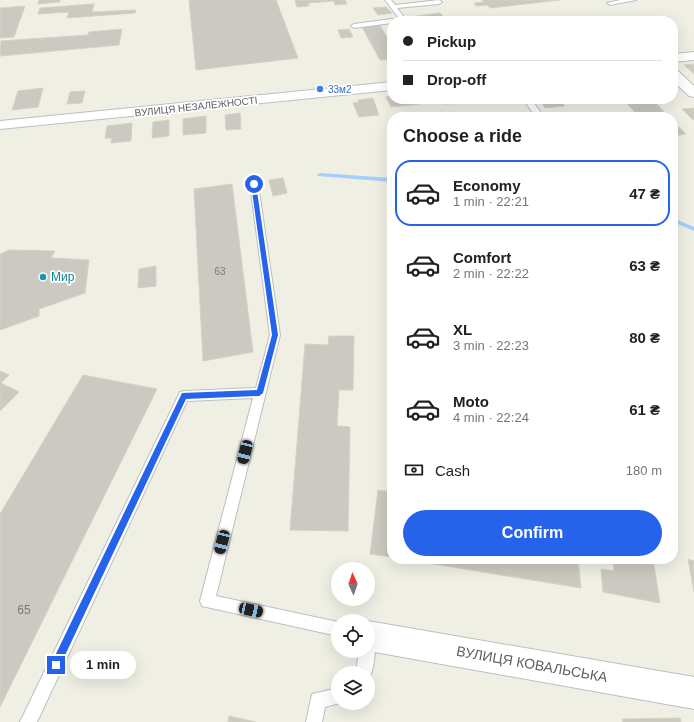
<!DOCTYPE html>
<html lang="en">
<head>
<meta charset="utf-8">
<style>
	body { margin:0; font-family:Helvetica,sans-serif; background:#f6f6f6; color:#222; height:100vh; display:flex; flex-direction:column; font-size:15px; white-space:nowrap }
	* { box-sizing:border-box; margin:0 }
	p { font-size:13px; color:#767676 }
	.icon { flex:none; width:22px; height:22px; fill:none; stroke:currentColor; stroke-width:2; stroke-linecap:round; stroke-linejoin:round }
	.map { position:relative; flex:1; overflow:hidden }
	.side { position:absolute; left:387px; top:112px; width:291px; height:452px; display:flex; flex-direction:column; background:#fff; border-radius:16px; box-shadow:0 4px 16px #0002 }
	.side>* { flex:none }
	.banner { position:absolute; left:387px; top:16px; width:291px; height:88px; border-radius:16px; box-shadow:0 4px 16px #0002; display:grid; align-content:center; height:88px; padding:0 16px; background:#fff }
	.needle { width:26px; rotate:357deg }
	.fabs { position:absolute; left:331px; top:562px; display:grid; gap:8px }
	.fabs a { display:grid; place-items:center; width:44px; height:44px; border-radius:50%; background:#fff; box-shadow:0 4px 16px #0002; font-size:20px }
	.end { position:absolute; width:18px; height:18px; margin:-9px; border:5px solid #2563eb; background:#fff; box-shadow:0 0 0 2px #fff }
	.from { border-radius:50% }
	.bubble { position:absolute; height:28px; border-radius:14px; background:#fff; box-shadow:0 4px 16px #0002; font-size:13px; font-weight:700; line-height:28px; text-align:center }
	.car { position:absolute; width:12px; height:24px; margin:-12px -6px; border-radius:5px; box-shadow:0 0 3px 1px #0007; background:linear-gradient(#222 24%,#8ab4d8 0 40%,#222 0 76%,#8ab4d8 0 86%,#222 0) }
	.banner b { display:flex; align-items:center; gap:14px; height:38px; font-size:15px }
	.banner b+b { border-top:1px solid #e0e0e0 }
	.banner i { width:10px; height:10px; background:#222 }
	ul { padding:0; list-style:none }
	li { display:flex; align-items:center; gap:12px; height:66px; margin:0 8px 6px; padding:0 8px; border:2px solid transparent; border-radius:16px }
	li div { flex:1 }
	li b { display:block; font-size:15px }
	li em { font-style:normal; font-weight:700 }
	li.selected { border-color:#2563eb }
	li>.icon { width:36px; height:36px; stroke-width:1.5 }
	h2 { padding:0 16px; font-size:18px; line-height:48px }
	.pay { display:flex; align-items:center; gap:10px; height:44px; padding:0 16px; font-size:15px }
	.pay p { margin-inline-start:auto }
	.primary-button { display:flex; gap:8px; margin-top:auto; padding:8px 16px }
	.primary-button a { flex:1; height:46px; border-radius:24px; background:#2563eb; color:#fff; font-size:16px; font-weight:700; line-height:46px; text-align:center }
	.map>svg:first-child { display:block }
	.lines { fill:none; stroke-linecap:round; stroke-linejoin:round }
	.stream { fill:#a5ceff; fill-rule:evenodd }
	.building { fill:#cbc9c1; stroke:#d6d2c2 }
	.service-casing { stroke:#bcbec4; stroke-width:2 }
	.minor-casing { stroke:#bcbec4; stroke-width:2 }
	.tertiary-casing { stroke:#bcbec4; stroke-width:2 }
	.service { fill:#fff; fill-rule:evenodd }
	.minor { fill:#fff; fill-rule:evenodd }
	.tertiary { fill:#fff; fill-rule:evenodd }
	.route { fill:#2563eb }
	.shop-dot { fill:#3f7fe0; stroke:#fff; stroke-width:1.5 }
	.culture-dot { fill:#0f9aa8; stroke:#fff; stroke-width:1.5 }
	.labels { text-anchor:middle; stroke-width:3.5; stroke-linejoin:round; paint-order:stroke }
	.far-shop-label { font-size:10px; fill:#366cbe; stroke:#fff; text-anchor:start }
	.far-street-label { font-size:10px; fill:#5c5f66; stroke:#fff }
	.number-label { font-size:10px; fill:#787a7d }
	.culture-label { font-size:12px; fill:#0d838f; stroke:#fff; text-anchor:start }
	.near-number-label { font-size:12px; fill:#787a7d }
	.near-street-label { font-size:14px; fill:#5c5f66; stroke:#fff }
</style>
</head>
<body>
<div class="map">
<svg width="694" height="722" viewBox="0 0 694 722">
	<rect width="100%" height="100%" fill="#f0efe4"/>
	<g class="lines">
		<!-- stream -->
		<path class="stream" d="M 320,173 L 392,178 L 392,182 L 318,176 L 317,175 Z
			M 673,218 L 694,227 L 694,231 L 673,222 Z"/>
	</g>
	<!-- building -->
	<path class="building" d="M 39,0 L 60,0 L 60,2 L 38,4 Z
		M 189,0 L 276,0 L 298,58 L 196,70 Z
		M 295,0 L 345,0 L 347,4 L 335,5 L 334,1 L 308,3 L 309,6 L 297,7 Z
		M 482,0 L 560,0 L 490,8 L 487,5 L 476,6 L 474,3 L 484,2 Z
		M 94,4 L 92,12 L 136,10 L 135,13 L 67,18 L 69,12 L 38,14 L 40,8 Z
		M 25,6 L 14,37 L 0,38 L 0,8 Z
		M 386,7 L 392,13 L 378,15 L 373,8 Z
		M 440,13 L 447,21 L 421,21 L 417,16 Z
		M 380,25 L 392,47 L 392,59 L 380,60 L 362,27 Z
		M 122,29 L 119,45 L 0,56 L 1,41 L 88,35 L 89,32 Z
		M 349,29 L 353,37 L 341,38 L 338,30 Z
		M 694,64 L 694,74 L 684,65 Z
		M 43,88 L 38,107 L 12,110 L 18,91 Z
		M 85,91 L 82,103 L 67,104 L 70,92 Z
		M 392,96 L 392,99 L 417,99 L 419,104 L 391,107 L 386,97 Z
		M 373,98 L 379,115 L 359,117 L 353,103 L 359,102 L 358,100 Z
		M 441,99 L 460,99 L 462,103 L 444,104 Z
		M 541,99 L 581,99 L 583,100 L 562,103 L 565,106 L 545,108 L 540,100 L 542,100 Z
		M 623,99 L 652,99 L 669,117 L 639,117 Z
		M 694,108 L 694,119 L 693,120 L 682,109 Z
		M 240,113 L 241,129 L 226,130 L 225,115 Z
		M 206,116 L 206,133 L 183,135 L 183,119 Z
		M 169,120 L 169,136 L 152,138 L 153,122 Z
		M 673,121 L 686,134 L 673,136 Z
		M 132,123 L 131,141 L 111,143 L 112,138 L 105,138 L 107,126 Z
		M 283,178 L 287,193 L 273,196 L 269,180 Z
		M 232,184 L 253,352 L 203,361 L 194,189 Z
		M 9,250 L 55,251 L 51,258 L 89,260 L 85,293 L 39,309 L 39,316 L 0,330 L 0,254 Z
		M 156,266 L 156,286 L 138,288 L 139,269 Z
		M 329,336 L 354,336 L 353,390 L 339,390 L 337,426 L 350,427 L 348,531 L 290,530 L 305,344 L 328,345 Z
		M 0,371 L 9,375 L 1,383 L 19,392 L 0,411 Z
		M 83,375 L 157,389 L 0,707 L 0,514 Z
		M 378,490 L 392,492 L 392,557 L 370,554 Z
		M 403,559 L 578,559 L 581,588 Z
		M 613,559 L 653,559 L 660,603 L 603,592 L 601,569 L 614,571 Z
		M 688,559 L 694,561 L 694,592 Z
		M 229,716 L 256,722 L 228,722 Z
		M 680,718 L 681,722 L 623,722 L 622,719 Z"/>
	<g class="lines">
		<!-- service casing -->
		<g class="service-casing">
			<path id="service" d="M 385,0 L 391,0 L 395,5 L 439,0 L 442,2 L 439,4 L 397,8 L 407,21 L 401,21 Z
				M 620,0 L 636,0 L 610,5 L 607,3 Z
				M 392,19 L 395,21 L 392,21 L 392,23 L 354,28 L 351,26 L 354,24 Z
				M 523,99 L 531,99 L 544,117 L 536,117 Z
				M 254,181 L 258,184 L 280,335 L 216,596 L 338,622 L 338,636 L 202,606 L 200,601 L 253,398 L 187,401 L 37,722 L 20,722 L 180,392 L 184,391 L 256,388 L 270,335 L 250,184 Z
				M 368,628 L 373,631 C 377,640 375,672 368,679 L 368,673 L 356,673 L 359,651 L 368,651 Z
				M 338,688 L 338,703 L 340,703 L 325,707 L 322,722 L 306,722 L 312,694 Z"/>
		</g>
		<!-- minor casing -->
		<g class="minor-casing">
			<path id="minor" d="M 673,70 L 678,71 L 694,86 L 694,97 L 689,96 L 673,81 Z
				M 368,621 L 694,677 L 694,709 L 369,651 Z"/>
		</g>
		<!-- tertiary casing -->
		<g class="tertiary-casing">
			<path id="tertiary" d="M 694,52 L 694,60 L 673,62 L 673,54 Z
				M 392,82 L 392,90 L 0,129 L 0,121 Z"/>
		</g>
		<!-- service -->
		<use href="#service" class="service"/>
		<!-- minor -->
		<use href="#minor" class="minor"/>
		<!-- tertiary -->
		<use href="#tertiary" class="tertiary"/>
	</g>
	<!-- route -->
	<path class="route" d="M 254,183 L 256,184 L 278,335 L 263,393 L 259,396 L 186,399 L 59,668 L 56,670 L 52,668 L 51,665 L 52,662 L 182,393 L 257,390 L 272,335 L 251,184 Z"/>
	<!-- markers -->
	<circle class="shop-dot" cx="320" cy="89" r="4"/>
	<circle class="culture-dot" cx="43" cy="277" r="4"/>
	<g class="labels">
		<!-- far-shop labels -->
		<g class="far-shop-label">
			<text x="328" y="93">33м2</text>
		</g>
		<!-- far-street labels -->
		<g class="far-street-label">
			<text transform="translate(196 106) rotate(-6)" y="4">ВУЛИЦЯ НЕЗАЛЕЖНОСТІ</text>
		</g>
		<!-- number labels -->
		<g class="number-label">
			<text x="220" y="275">63</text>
		</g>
		<!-- culture labels -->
		<g class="culture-label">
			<text x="51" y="281">Мир</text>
		</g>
		<!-- near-number labels -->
		<g class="near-number-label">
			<text x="24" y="614">65</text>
		</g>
		<!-- near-street labels -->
		<g class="near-street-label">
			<text transform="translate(532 664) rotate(10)" y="5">ВУЛИЦЯ КОВАЛЬСЬКА</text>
		</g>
	</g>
</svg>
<div class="fabs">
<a><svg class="needle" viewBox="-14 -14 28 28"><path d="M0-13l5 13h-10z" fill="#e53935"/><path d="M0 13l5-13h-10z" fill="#767676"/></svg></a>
<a><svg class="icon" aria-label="locate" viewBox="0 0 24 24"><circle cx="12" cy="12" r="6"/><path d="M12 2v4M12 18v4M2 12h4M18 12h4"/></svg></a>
<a><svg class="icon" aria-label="layers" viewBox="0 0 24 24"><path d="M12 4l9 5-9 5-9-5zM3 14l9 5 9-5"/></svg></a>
</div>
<i class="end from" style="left:254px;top:184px"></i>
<i class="end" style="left:56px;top:665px"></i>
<div class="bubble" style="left:70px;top:651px;width:66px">1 min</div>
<i class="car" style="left:245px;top:452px;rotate:194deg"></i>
<i class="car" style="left:222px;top:542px;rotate:194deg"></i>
<i class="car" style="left:251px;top:610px;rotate:102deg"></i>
<div class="banner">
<b><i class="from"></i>Pickup</b>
<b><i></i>Drop-off</b>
</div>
<section class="side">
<h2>Choose a ride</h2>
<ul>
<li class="selected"><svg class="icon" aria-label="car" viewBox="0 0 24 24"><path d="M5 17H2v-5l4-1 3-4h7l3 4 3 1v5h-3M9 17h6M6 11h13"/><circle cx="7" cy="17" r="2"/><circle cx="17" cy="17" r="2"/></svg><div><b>Economy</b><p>1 min · 22:21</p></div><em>47 ₴</em></li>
<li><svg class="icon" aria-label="car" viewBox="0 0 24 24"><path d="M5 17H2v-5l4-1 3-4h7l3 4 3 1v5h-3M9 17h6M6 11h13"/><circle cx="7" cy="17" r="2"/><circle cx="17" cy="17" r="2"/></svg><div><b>Comfort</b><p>2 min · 22:22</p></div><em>63 ₴</em></li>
<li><svg class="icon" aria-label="car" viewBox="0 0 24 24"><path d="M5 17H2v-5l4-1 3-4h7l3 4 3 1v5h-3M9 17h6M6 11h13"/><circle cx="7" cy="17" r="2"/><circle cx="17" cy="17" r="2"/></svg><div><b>XL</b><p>3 min · 22:23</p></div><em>80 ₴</em></li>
<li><svg class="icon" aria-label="car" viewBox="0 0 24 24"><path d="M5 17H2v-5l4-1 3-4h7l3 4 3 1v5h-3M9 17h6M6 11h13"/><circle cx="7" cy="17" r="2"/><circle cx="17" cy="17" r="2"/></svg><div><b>Moto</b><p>4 min · 22:24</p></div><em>61 ₴</em></li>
</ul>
<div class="pay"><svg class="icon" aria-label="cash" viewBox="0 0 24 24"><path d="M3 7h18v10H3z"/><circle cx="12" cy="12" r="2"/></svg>Cash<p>180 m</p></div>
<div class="primary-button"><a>Confirm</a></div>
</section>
</div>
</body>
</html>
